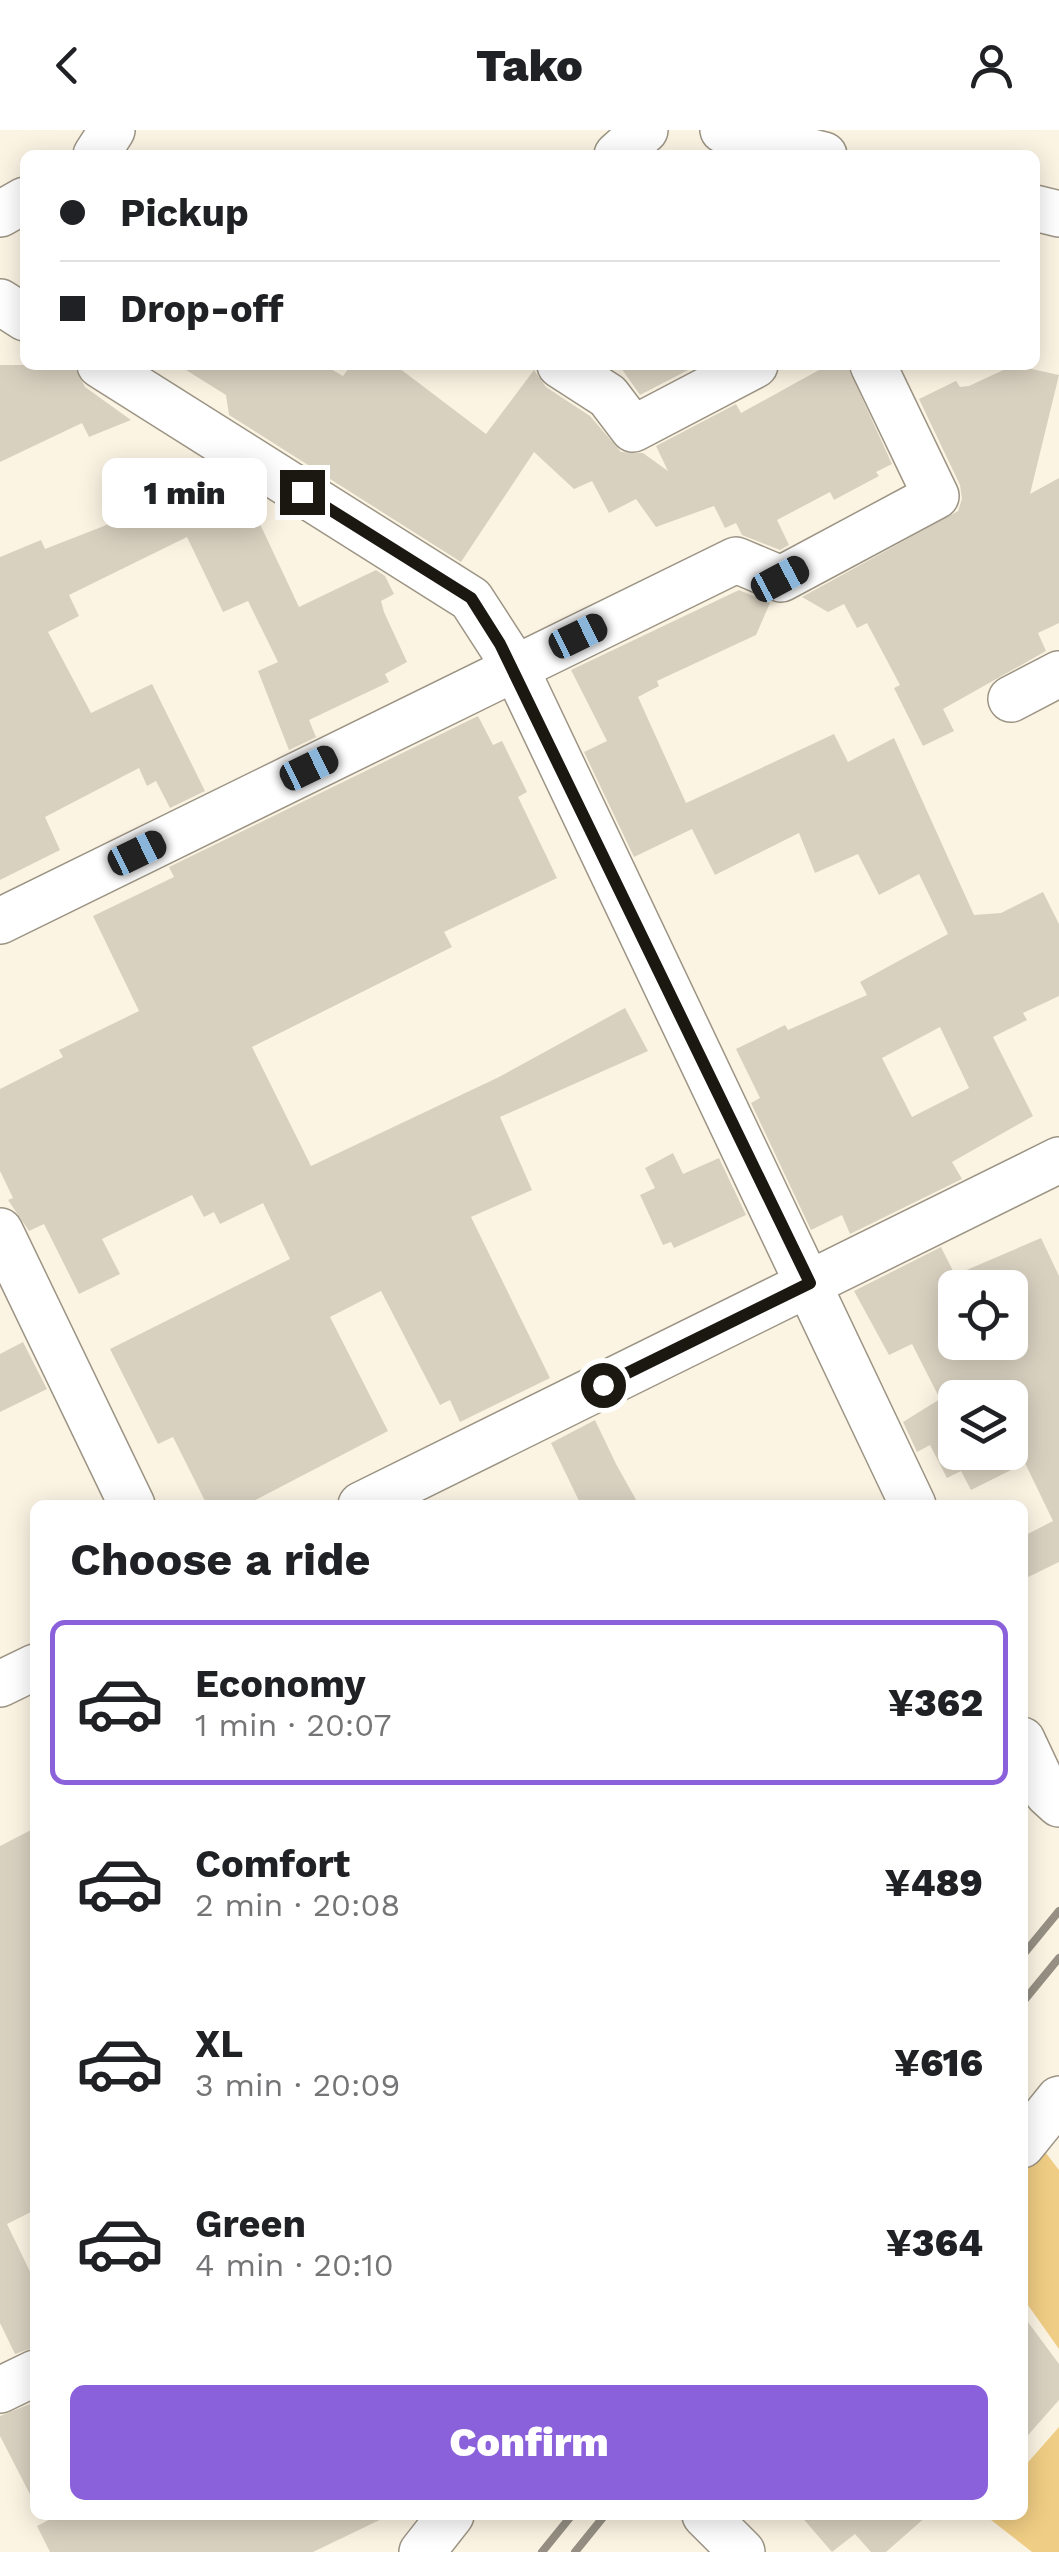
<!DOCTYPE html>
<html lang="en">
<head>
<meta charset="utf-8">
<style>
	body { margin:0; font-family:"Work Sans",sans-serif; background:#f6f6f6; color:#202124; height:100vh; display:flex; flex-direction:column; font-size:38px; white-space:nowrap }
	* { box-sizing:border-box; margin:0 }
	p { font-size:32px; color:#757577 }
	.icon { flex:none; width:55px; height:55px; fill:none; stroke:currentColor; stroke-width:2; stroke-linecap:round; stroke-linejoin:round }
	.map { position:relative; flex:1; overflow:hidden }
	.drawer { position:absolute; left:30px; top:1370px; width:998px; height:1020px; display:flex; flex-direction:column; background:#fff; border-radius:15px; box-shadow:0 5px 25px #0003 }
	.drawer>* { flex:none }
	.top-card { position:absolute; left:20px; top:20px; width:1020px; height:220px; border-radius:15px; box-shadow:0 5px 25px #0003; display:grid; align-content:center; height:220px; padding:0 40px; background:#fff }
	.tools { position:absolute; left:938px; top:1140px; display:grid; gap:20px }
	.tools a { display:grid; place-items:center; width:90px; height:90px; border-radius:15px; background:#fff; box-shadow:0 5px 25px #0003; font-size:50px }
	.end { position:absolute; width:45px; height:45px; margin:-22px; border:12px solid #1b1812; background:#fff; box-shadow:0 0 0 5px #fff }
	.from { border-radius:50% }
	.bubble { position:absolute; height:70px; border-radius:15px; background:#fff; box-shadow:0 5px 25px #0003; font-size:32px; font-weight:800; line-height:70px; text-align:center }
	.car { position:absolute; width:30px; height:60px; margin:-30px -15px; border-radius:12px; box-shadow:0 0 8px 2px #0007; background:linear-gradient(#222 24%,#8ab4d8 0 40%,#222 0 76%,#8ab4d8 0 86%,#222 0) }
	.top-card b { display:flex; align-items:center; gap:35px; height:95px; font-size:38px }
	.top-card b+b { border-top:2px solid #e0e0e0 }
	.top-card i { width:25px; height:25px; background:#202124 }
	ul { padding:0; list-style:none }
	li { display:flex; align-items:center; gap:30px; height:165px; margin:0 20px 15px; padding:0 20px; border:5px solid transparent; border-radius:15px }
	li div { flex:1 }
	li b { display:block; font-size:38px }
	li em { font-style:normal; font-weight:800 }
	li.selected { border-color:#8a61db }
	li>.icon { width:90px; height:90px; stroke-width:1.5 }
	h2 { padding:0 40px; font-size:45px; line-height:120px }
	.cta { display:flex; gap:20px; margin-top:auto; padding:20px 40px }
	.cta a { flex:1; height:115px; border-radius:15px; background:#8a61db; color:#fff; font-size:40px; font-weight:800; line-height:115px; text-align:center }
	header { display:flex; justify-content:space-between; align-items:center; height:130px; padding:0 40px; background:#fff; font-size:45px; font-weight:800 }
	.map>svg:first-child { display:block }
	.green { fill:#efcd84 }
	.building { fill:#d9d1c0; fill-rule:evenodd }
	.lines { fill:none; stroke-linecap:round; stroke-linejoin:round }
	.minor-casing { stroke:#9c9484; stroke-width:48 }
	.minor { stroke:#fff; stroke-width:45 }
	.rail { stroke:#969084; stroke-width:8 }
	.route { stroke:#1b1812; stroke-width:12 }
</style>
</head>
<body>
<header><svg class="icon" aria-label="back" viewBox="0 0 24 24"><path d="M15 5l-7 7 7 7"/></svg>Tako<svg class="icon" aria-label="person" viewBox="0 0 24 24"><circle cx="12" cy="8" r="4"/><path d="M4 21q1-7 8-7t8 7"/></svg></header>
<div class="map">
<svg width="1059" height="2422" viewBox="0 0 1059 2422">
	<rect width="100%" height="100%" fill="#fcf4e3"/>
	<!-- green -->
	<path class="green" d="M 1042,2018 L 1059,2040 L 1059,2219 L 1023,2168 L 1022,2044 Z
		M 1059,2297 L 1059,2422 L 1032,2422 L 986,2386 L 1022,2385 L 1023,2338 Z"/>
	<!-- building -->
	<path class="building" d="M 0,235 L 74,235 L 85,257 L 131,290 L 89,307 L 82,293 L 0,332 Z
		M 178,235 L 324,235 L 343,246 L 351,235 L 395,235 L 486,304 L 534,240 L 546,257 L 590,286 L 621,322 L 643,323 L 668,341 L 656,316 L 736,274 L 741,283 L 828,235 L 847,235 L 892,334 L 876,342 L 879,346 L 834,370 L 830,362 L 777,390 L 789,415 L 780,420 L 742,405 L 736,393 L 725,398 L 714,376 L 656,397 L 636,369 L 609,383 L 592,351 L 574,359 L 534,322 L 461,432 L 229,285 L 226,265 Z
		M 619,235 L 698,235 L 640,265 Z
		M 1014,235 L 1059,245 L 1030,364 L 1059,348 L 1059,493 L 1038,503 L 1046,521 L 943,579 L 954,601 L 923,616 L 894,558 L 900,555 L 867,493 L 857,498 L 844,474 L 828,482 L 802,467 L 958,381 L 962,369 L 960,355 L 919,269 L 956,251 L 960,257 L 969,256 Z
		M 217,340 L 259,366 L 261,373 L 252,377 L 299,477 L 376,440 L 385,446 L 394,464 L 381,471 L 384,482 L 407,532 L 385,544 L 389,552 L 309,590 L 316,607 L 289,620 L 258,541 L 278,532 L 248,471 L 223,482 L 187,407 L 69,465 L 79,486 L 48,502 L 91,583 L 152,554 L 205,661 L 170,678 L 156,651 L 147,656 L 139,638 L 45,687 L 60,720 L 0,750 L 0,427 L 41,410 L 45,419 L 104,396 Z
		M 739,460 L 770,473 L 756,505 L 657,551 L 659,556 L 638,567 L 686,673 L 834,604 L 848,632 L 894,608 L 974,785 L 1001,783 L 1043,762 L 1059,794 L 1059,866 L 1023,883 L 1027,890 L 993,907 L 1033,986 L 952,1032 L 962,1049 L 850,1104 L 842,1085 L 811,1100 L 751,973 L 760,968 L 736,919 L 785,895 L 788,900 L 867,865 L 860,852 L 948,804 L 919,744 L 879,765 L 858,724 L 815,743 L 799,703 L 715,745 L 692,699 L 634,727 L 584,622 L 607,611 L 571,540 ZM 940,897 L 969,958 L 912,987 L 882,928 Z
		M 478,586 L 493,615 L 502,611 L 527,662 L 518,667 L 557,748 L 444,802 L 452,817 L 252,917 L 311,1036 L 499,947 L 625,878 L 648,921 L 500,987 L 532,1060 L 471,1087 L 550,1248 L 460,1292 L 450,1270 L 440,1275 L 381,1161 L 330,1187 L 388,1301 L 246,1375 L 207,1375 L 173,1307 L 158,1314 L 110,1219 L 290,1129 L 263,1073 L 220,1094 L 214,1082 L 204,1087 L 192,1065 L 102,1109 L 120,1144 L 79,1164 L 44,1094 L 29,1101 L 8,1070 L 13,1068 L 0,1041 L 0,959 L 63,927 L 59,920 L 139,881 L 93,786 L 174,747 L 169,737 Z
		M 673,1023 L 683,1044 L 719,1028 L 746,1085 L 674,1118 L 671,1112 L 663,1115 L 640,1065 L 655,1058 L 645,1038 Z
		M 1041,1108 L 1059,1146 L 1059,1432 L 1022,1450 L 1022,1407 L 1053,1391 L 1025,1333 L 971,1360 L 961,1341 L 947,1348 L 930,1315 L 917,1322 L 903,1292 L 940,1269 L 912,1214 L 889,1225 L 854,1161 L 941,1117 L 955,1145 ZM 955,1158 L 1010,1158 L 1010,1212 L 955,1212 ZM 955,1268 L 1010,1268 L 1010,1322 L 955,1322 Z
		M 23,1212 L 47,1259 L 0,1282 L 0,1224 Z
		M 595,1290 L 616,1334 L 639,1375 L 581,1375 L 551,1313 Z
		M 35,1698 L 35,2080 L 7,2094 L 35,2152 L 35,2217 L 15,2224 L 0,2193 L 0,1716 Z
		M 1022,2184 L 1059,2234 L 1059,2270 L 1022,2312 Z
		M 35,2272 L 35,2374 L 0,2306 L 0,2286 Z
		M 58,2385 L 390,2385 L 313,2422 L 50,2422 L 37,2396 Z
		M 800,2385 L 928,2385 L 886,2422 L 871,2422 L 855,2404 L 832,2422 Z"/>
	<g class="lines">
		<!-- minor casing -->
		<g class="minor-casing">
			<path id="minor" d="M 723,0 L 824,25
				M 96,25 L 112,0
				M 617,25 L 645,0
				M 1035,78 L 1059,84
				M 0,84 L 25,70
				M 0,172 L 25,188
				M 100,235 L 471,469 L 515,537 L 913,1375
				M 560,235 L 608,266 L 633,299 L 755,235
				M 1011,569 L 1059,544
				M 0,791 L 736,430 L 781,449 L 936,366 L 873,235
				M 0,1101 L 132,1375
				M 361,1375 L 1059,1030
				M 0,1554 L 35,1537
				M 1022,1610 L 1047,1663 L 1059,1674
				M 1022,2015 L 1059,1969
				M 0,2260 L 35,2243
				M 705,2385 L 742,2422
				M 422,2422 L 451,2385"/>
		</g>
		<!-- minor -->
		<use href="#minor" class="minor"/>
		<!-- rail -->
		<path class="rail" d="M 1022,1826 L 1059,1781
			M 1022,1873 L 1059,1828
			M 542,2422 L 572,2385
			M 575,2422 L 605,2385"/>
	</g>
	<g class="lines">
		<!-- route -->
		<path class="route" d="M 302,362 L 471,468 L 500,514 L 810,1153 L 603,1255"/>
	</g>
</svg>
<div class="tools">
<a><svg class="icon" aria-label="locate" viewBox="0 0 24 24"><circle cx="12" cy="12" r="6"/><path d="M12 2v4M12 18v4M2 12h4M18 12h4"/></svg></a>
<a><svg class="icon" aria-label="layers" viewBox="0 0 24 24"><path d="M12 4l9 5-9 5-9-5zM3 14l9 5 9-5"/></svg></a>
</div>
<i class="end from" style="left:603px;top:1255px"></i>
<i class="end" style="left:302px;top:362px"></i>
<div class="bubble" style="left:102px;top:328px;width:165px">1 min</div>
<i class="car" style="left:780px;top:449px;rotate:62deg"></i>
<i class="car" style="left:578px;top:506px;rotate:64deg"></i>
<i class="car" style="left:309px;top:638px;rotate:64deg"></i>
<i class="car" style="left:137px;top:723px;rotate:64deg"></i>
<div class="top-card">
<b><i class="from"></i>Pickup</b>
<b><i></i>Drop-off</b>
</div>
<section class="drawer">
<h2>Choose a ride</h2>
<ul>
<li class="selected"><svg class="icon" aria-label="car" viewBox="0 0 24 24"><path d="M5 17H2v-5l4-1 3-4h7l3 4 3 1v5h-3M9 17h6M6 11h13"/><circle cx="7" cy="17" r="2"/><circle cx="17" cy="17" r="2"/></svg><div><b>Economy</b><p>1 min · 20:07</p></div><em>¥362</em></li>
<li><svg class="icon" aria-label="car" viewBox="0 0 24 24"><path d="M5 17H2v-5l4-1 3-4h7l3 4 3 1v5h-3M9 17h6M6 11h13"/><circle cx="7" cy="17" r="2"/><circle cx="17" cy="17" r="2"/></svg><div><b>Comfort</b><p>2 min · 20:08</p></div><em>¥489</em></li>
<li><svg class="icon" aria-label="car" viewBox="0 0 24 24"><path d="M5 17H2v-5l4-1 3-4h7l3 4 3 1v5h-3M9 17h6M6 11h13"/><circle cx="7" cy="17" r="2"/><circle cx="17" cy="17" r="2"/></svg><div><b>XL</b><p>3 min · 20:09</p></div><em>¥616</em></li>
<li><svg class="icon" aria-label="car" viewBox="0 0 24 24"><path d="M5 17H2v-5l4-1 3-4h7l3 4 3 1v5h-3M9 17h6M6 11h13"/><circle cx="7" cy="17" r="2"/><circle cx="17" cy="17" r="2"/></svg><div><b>Green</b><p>4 min · 20:10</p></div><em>¥364</em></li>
</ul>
<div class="cta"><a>Confirm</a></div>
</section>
</div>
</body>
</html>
